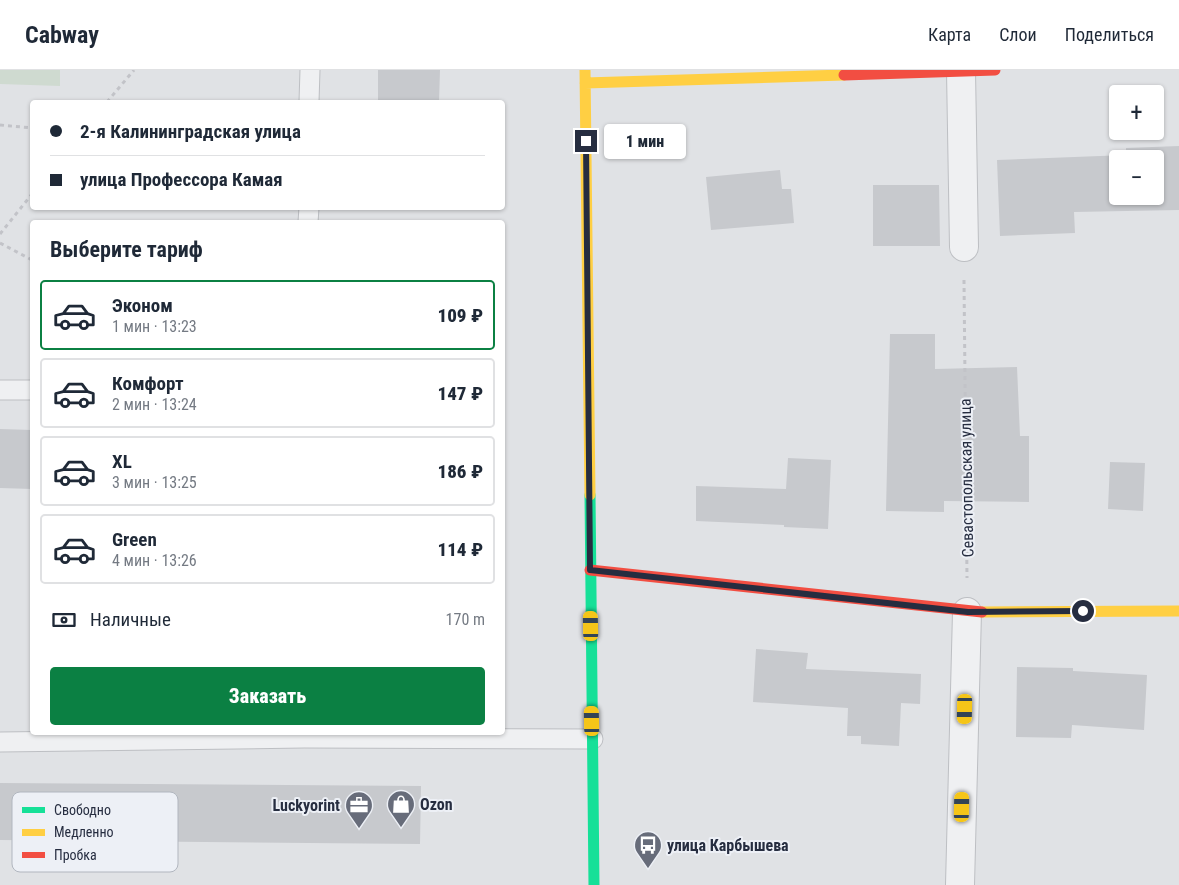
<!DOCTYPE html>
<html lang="ru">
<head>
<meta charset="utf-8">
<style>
	body { margin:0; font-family:"Roboto Condensed",sans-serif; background:#f6f6f7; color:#1f2937; height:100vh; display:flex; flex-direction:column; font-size:19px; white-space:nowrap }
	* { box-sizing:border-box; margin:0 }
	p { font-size:16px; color:#747a83 }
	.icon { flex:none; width:28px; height:28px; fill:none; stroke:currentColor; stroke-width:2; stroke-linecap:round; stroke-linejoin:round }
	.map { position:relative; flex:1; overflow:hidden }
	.panel { position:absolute; left:30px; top:150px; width:475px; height:515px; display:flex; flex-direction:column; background:#fff; border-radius:5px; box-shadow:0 1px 4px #0004 }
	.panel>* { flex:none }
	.hud { position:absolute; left:30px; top:30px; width:475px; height:110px; border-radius:5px; box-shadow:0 1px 4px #0004; display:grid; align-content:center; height:110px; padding:0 20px; background:#fff }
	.tools { position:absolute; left:1109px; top:15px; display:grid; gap:10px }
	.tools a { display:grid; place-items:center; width:55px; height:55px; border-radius:5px; background:#fff; box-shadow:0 1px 4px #0004; font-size:25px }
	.end { position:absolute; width:22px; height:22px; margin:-11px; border:6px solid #262d40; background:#fff; box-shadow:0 0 0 2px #fff }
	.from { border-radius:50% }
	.bubble { position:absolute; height:35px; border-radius:5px; background:#fff; box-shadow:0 1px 4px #0004; font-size:16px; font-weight:800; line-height:35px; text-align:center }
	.car { position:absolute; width:15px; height:30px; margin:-15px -8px; border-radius:6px; box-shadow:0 0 4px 1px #0007; background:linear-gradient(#f5c518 24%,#345 0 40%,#f5c518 0 76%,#345 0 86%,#f5c518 0) }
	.hud b { display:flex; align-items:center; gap:18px; height:48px; font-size:19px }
	.hud b+b { border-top:1px solid #e0e1e3 }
	.hud i { width:12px; height:12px; background:#1f2937 }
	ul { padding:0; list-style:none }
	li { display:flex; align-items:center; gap:15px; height:70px; margin:0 10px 8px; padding:0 10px; border:2px solid #e0e1e3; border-radius:5px }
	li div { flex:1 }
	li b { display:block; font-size:19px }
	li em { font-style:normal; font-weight:800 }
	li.active { border-color:#0b8043 }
	li>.icon { width:45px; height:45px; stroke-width:1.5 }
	h2 { padding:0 20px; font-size:22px; line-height:60px }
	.pay { display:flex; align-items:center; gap:12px; height:55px; padding:0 20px; font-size:19px }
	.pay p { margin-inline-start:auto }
	.button { display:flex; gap:10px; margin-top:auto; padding:10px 20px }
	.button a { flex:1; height:58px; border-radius:5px; background:#0b8043; color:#fff; font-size:20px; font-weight:800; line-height:58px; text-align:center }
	header { display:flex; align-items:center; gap:30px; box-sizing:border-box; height:70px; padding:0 25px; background:#fff; border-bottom:1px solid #e0e1e3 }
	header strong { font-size:24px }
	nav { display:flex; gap:28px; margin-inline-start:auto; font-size:18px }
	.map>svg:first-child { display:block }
	.green { fill:#cfdad0 }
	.building { fill:#c7c9cd; fill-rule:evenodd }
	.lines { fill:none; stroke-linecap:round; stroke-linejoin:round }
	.lane-casing { stroke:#bdbfc3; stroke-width:21 }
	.street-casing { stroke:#bdbfc3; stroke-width:30 }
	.path { stroke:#c2c3c8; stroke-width:3; stroke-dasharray:4 4; stroke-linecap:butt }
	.lane { stroke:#eff0f2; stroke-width:19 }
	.street { stroke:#eff0f2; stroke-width:28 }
	.fast { stroke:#16e098; stroke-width:11 }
	.slow { stroke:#ffcf43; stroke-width:11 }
	.jam { stroke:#f24e42; stroke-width:11 }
	.route { stroke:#262d40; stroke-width:6 }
	.labels { text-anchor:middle; stroke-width:4; stroke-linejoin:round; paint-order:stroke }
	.street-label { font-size:16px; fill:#262d40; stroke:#edf0f6 }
	.poi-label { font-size:16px; font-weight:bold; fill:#262d40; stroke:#edf0f6; text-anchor:start }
	.key { fill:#edf0f6; stroke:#b1b6bf; stroke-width:1 }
	.key-label { font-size:14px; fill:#262d40 }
</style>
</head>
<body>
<header>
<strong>Cabway</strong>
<nav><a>Карта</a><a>Слои</a><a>Поделиться</a></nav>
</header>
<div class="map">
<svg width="1179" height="815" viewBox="0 0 1179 815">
	<rect width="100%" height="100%" fill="#e0e2e5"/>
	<!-- green -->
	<path class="green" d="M 0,0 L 60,0 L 60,16 L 0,14 Z"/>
	<!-- building -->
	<path class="building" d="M 378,0 L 440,0 L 439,32 L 378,32 Z
		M 1179,76 L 1179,140 L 1074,142 L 1075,163 L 1000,166 L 997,90 L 1126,85 L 1126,78 ZM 1118,89 L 1155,89 L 1155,126 L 1118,126 Z
		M 780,100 L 782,119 L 791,119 L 794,153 L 711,160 L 706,107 Z
		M 873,115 L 939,115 L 940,176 L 873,176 Z
		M 890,264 L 935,264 L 935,299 L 1017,297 L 1020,366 L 1029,366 L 1029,432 L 944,431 L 944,442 L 886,441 Z
		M 0,359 L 32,360 L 32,419 L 0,418 Z
		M 788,388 L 831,390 L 828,459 L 784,457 L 784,455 L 696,451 L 696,416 L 786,419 Z
		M 1110,392 L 1145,393 L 1143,441 L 1108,439 Z
		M 756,579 L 808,583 L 806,599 L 921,604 L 920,634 L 901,633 L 899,676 L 861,674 L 861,666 L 847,666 L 848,638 L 753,632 Z
		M 1017,597 L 1073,598 L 1073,601 L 1147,605 L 1144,660 L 1072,655 L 1071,668 L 1016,667 Z
		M 0,713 L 421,716 L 420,774 L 0,770 Z"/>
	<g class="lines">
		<!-- lane casing -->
		<g class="lane-casing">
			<path id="lane" d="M 309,32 L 310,0
				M 308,152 L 309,138
				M 0,320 L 32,320
				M 0,672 L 304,668 L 593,669"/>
		</g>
		<!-- street casing -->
		<g class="street-casing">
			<path id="street" d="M 961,1 L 964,177
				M 960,815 L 967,542"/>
		</g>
		<!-- path -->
		<path class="path" d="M 107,32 L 134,0
			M 0,55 L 32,58
			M 0,164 L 32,124
			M 0,173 L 32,190
			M 964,210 L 967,508"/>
		<!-- lane -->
		<use href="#lane" class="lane"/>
		<!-- street -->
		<use href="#street" class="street"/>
		<!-- fast -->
		<path class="fast" d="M 590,425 L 594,815"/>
		<!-- slow -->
		<path class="slow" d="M 585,0 L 590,425
			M 585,13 L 844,5
			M 982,542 L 1179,541"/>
		<!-- jam -->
		<path class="jam" d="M 844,5 L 995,0
			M 590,500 L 982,542"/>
	</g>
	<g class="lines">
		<!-- route -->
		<path class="route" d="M 586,71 L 590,500 L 968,542 L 1083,541"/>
	</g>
	<!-- icons -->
	<defs>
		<g id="shop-pin" transform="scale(1.4375)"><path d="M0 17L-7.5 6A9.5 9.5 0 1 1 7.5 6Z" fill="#676c7a" stroke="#edf0f6"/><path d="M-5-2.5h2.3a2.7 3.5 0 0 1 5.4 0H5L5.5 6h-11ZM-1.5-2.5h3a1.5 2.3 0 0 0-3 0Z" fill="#fff"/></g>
		<g id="office-pin" transform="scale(1.4375)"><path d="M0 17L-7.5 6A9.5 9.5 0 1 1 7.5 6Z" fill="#676c7a" stroke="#edf0f6"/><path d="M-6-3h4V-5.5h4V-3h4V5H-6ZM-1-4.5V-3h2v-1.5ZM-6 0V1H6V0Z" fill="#fff"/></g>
		<g id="bus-pin" transform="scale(1.4375)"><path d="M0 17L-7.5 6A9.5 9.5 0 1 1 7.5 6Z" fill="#676c7a" stroke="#edf0f6"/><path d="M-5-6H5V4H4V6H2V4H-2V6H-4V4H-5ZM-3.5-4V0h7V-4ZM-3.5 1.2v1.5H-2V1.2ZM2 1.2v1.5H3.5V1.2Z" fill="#fff"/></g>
	</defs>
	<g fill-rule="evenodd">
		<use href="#shop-pin" x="401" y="734"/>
		<use href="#office-pin" x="359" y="735"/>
		<use href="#bus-pin" x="648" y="775"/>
	</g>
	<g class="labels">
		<!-- street labels -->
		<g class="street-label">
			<text transform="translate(966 408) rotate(-91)" y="6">Севастопольская улица</text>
		</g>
		<!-- poi labels -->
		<g class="poi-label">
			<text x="420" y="740">Ozon</text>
			<text x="340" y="741" text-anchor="end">Luckyorint</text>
			<text x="667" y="781">улица Карбышева</text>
		</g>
	</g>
	<!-- legend -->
	<rect x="12" y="722" width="166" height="80" rx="8" class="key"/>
	<rect x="22" y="737" width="23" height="6" fill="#16e098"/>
	<rect x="22" y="759" width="23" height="7" fill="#ffcf43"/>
	<rect x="22" y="782" width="23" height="6" fill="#f24e42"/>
	<g class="key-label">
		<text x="54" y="745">Свободно</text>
		<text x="54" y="767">Медленно</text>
		<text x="54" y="790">Пробка</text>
	</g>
</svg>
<div class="tools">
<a>+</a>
<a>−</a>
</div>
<i class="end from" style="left:1083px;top:541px"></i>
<i class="end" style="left:586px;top:71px"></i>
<div class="bubble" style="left:604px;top:54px;width:82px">1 мин</div>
<i class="car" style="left:591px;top:556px;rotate:359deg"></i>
<i class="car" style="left:965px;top:639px;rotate:181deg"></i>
<i class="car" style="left:592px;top:651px;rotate:359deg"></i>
<i class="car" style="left:962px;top:737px;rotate:1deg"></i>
<div class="hud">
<b><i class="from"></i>2-я Калининградская улица</b>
<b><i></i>улица Профессора Камая</b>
</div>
<section class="panel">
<h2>Выберите тариф</h2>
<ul>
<li class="active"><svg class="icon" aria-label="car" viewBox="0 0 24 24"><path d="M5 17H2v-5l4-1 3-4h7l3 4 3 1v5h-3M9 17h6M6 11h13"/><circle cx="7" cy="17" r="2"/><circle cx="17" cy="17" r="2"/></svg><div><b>Эконом</b><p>1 мин · 13:23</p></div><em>109 ₽</em></li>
<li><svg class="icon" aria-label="car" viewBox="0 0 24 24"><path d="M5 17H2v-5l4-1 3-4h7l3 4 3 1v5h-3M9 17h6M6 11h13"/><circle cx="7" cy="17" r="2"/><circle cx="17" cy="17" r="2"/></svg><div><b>Комфорт</b><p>2 мин · 13:24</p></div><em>147 ₽</em></li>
<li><svg class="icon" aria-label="car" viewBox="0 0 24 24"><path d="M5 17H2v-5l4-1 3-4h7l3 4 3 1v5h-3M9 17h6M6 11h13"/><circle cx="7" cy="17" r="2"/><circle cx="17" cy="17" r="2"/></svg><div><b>XL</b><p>3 мин · 13:25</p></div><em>186 ₽</em></li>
<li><svg class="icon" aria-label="car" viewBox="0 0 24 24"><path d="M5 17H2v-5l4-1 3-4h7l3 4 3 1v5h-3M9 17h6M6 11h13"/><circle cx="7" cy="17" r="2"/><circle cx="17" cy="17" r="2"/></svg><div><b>Green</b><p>4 мин · 13:26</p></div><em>114 ₽</em></li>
</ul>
<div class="pay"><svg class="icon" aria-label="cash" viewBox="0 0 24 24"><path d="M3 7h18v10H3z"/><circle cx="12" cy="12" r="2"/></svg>Наличные<p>170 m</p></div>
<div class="button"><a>Заказать</a></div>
</section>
</div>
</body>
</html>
